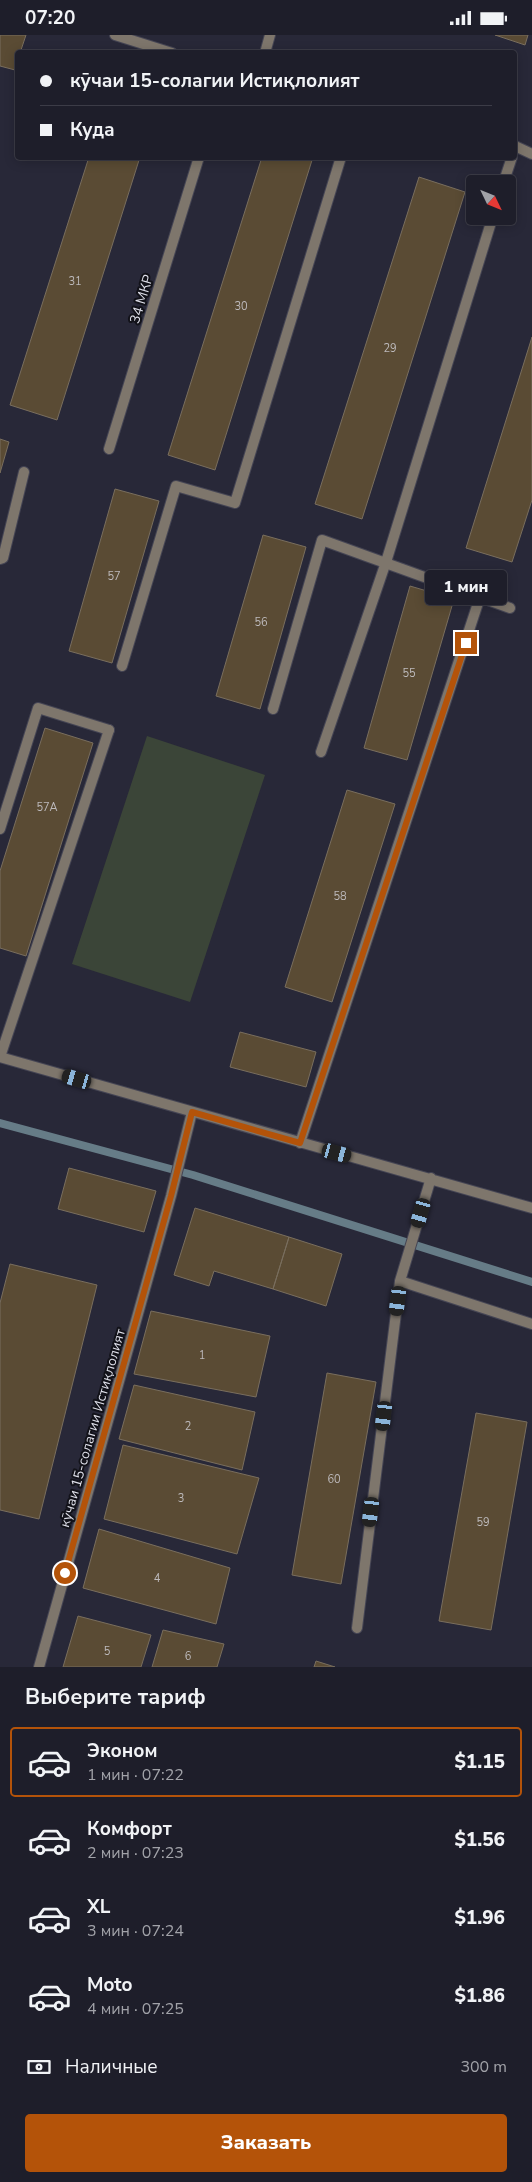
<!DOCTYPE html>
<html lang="ru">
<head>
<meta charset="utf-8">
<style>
	body { margin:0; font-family:"Nunito Sans",sans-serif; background:#262732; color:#f1f3f6; height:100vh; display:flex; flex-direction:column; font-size:19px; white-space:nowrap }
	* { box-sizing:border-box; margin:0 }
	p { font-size:16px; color:#a1a2a8 }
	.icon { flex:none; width:28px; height:28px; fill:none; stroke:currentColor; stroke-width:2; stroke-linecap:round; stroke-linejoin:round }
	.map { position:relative; height:1632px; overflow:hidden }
	.drawer { display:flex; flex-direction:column; background:#1e1e2a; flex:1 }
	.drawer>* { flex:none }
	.top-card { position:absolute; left:15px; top:15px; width:502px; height:110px; border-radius:5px; box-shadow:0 2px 12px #0003,0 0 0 1px #3c3c47; display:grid; align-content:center; height:110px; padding:0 25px; background:#1e1e2a }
	.needle { width:32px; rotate:133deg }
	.tools { position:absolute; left:466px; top:140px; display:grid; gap:10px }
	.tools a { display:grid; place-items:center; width:50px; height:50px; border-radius:5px; background:#1e1e2a; box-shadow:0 2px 12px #0003,0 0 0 1px #3c3c47; font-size:25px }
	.end { position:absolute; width:22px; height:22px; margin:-11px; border:6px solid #b45309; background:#fff; box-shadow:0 0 0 2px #fff }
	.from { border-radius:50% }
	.bubble { position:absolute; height:35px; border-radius:5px; background:#1e1e2a; box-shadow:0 2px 12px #0003,0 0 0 1px #3c3c47; font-size:16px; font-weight:800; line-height:35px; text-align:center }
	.car { position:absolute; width:15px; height:30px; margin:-15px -8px; border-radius:6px; box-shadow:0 0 4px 1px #0007; background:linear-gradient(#222 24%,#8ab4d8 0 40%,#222 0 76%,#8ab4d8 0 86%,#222 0) }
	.top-card b { display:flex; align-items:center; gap:18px; height:48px; font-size:19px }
	.top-card b+b { border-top:1px solid #3c3c47 }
	.top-card i { width:12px; height:12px; background:#f1f3f6 }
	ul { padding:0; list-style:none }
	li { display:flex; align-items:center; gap:15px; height:70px; margin:0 10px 8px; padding:0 15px; border:2px solid transparent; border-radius:5px }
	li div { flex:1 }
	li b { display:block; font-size:19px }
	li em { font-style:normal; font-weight:800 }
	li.selected { border-color:#b45309 }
	li>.icon { width:45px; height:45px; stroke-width:1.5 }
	h2 { padding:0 25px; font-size:22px; line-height:60px }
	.pay { display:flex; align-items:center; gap:12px; height:55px; padding:0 25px; font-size:19px }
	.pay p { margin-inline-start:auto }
	.action { display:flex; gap:10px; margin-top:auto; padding:10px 25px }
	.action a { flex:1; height:58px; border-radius:5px; background:#b45309; color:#fff; font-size:20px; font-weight:800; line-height:58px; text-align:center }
	.status { display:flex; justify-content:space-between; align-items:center; height:35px; padding:0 25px; background:#1e1e2a; direction:ltr }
	.status svg { height:14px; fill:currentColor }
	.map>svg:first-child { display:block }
	.green { fill:#3b4538 }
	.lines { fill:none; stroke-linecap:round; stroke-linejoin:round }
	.stream { stroke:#667c87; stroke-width:8 }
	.building { fill:#5a4b34; stroke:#796e5e }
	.lane-casing { stroke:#454554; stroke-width:12 }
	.street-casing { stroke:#454554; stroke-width:12 }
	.lane { stroke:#7e766c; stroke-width:10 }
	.street { stroke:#7e766c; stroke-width:10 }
	.route { stroke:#b45309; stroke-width:6 }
	.labels { text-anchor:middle; stroke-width:4; stroke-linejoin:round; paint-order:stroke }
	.number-label { font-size:11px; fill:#bdbabc }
	.street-label { font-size:14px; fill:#dedfe9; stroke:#121219 }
</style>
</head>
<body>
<div class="status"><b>07:20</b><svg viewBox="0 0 49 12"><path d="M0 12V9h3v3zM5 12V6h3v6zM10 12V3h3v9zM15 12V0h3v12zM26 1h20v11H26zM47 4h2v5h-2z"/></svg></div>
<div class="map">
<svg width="532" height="1632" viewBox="0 0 532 1632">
	<rect width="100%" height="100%" fill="#282838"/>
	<!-- green -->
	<path class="green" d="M 147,701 L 265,740 L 190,967 L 72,929 Z"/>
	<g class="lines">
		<!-- stream -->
		<path class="stream" d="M 0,1088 L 193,1140 L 532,1247"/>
	</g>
	<!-- building -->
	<path class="building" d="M 0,0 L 26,0 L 20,18 L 18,18 L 15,35 L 0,31 Z
		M 495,0 L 528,0 L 525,10 Z
		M 89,122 L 140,122 L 57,385 L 10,370 Z
		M 262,122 L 313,122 L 215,435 L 168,420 Z
		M 419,142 L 465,157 L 362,484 L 315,469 Z
		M 532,302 L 532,465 L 512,527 L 466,513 Z
		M 0,404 L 9,407 L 0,438 Z
		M 115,454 L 159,466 L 112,628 L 69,616 Z
		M 263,500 L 306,512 L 260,674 L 216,661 Z
		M 410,551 L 454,564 L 407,725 L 364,713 Z
		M 45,693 L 93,708 L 26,921 L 0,913 L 0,836 Z
		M 347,755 L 395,769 L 332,967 L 285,952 Z
		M 240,997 L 316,1017 L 306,1052 L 230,1032 Z
		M 69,1133 L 156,1156 L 144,1197 L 58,1174 Z
		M 195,1173 L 289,1202 L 273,1254 L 214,1236 L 209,1251 L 174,1240 Z
		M 289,1202 L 342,1219 L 326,1271 L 273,1254 Z
		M 10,1229 L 97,1250 L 39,1484 L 0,1475 L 0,1268 Z
		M 151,1276 L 270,1301 L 256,1362 L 134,1339 Z
		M 327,1338 L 376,1347 L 341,1549 L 292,1540 Z
		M 134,1350 L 255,1377 L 242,1435 L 119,1404 Z
		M 476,1378 L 527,1387 L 491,1595 L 439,1586 Z
		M 123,1410 L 259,1443 L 237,1519 L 104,1484 Z
		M 99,1494 L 230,1533 L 216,1589 L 83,1553 Z
		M 78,1581 L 151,1600 L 141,1632 L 63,1632 Z
		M 163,1595 L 224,1609 L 217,1632 L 152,1632 Z
		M 316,1626 L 335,1632 L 314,1632 Z"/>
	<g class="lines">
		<!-- lane casing -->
		<g class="lane-casing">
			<path id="lane" d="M 0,524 L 3,523 L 24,437
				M 0,794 L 38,673 L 109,695"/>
		</g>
		<!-- street casing -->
		<g class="street-casing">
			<path id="street" d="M 115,0 L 172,18
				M 265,18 L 270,0
				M 515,111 L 532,119
				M 503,149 L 512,122
				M 109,414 L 199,122
				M 122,631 L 176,451 L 235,468 L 341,122
				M 273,674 L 322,505 L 510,573
				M 321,717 L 386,527 L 493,181
				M 0,1022 L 532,1173
				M 0,1022 L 109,695
				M 300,1108 L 480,562
				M 400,1246 L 532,1289
				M 357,1593 L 400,1246 L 431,1143
				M 39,1632 L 171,1161 L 192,1077"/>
		</g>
		<!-- lane -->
		<use href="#lane" class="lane"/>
		<!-- street -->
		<use href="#street" class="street"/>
	</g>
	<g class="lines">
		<!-- route -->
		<path class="route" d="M 65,1538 L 171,1161 L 192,1077 L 300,1108 L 466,608"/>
	</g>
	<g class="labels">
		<!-- number labels -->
		<g class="number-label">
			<text x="75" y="250">31</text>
			<text x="241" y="275">30</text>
			<text x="390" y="317">29</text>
			<text x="114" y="545">57</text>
			<text x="261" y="591">56</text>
			<text x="409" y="642">55</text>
			<text x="47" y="776">57А</text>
			<text x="340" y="865">58</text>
			<text x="202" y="1324">1</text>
			<text x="188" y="1395">2</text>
			<text x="334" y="1448">60</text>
			<text x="181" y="1467">3</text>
			<text x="483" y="1491">59</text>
			<text x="157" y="1547">4</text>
			<text x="107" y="1620">5</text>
			<text x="188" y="1625">6</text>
		</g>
		<!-- street labels -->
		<g class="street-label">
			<text transform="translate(141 264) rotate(-73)" y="5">34 МКР</text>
			<text transform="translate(92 1393) rotate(-74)" y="5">кӯчаи 15-солагии Истиқлолият</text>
		</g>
	</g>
</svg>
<div class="tools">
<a><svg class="needle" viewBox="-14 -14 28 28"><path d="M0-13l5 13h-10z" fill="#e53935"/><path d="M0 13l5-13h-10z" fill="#a1a2a8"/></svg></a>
</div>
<i class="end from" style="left:65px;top:1538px"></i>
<i class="end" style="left:466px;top:608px"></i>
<div class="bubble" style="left:425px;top:535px;width:82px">1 мин</div>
<i class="car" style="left:77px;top:1044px;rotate:286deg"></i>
<i class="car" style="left:337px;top:1118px;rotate:105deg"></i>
<i class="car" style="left:421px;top:1178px;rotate:196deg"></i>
<i class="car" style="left:398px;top:1266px;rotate:187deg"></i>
<i class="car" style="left:384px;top:1381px;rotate:187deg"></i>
<i class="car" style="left:371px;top:1477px;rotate:187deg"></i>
<div class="top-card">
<b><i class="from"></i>кӯчаи 15-солагии Истиқлолият</b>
<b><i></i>Куда</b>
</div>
</div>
<section class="drawer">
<h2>Выберите тариф</h2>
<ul>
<li class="selected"><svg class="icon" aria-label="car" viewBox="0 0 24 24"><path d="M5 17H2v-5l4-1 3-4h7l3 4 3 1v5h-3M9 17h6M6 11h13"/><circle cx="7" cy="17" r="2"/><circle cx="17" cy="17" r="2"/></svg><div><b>Эконом</b><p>1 мин · 07:22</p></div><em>$1.15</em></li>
<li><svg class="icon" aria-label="car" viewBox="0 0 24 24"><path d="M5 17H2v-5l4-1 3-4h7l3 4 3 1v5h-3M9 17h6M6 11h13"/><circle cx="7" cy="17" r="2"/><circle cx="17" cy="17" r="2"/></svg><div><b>Комфорт</b><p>2 мин · 07:23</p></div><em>$1.56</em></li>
<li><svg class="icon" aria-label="car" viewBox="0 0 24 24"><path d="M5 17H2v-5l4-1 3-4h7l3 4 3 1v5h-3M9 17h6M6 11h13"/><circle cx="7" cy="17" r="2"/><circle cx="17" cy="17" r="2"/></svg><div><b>XL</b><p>3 мин · 07:24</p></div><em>$1.96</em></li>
<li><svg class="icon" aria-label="car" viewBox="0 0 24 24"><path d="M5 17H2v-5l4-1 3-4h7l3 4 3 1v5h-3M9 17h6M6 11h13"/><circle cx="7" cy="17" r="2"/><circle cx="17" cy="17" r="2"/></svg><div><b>Moto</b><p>4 мин · 07:25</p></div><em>$1.86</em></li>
</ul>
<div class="pay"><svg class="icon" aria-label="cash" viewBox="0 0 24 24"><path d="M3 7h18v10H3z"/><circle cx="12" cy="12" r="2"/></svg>Наличные<p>300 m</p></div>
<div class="action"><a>Заказать</a></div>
</section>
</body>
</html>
